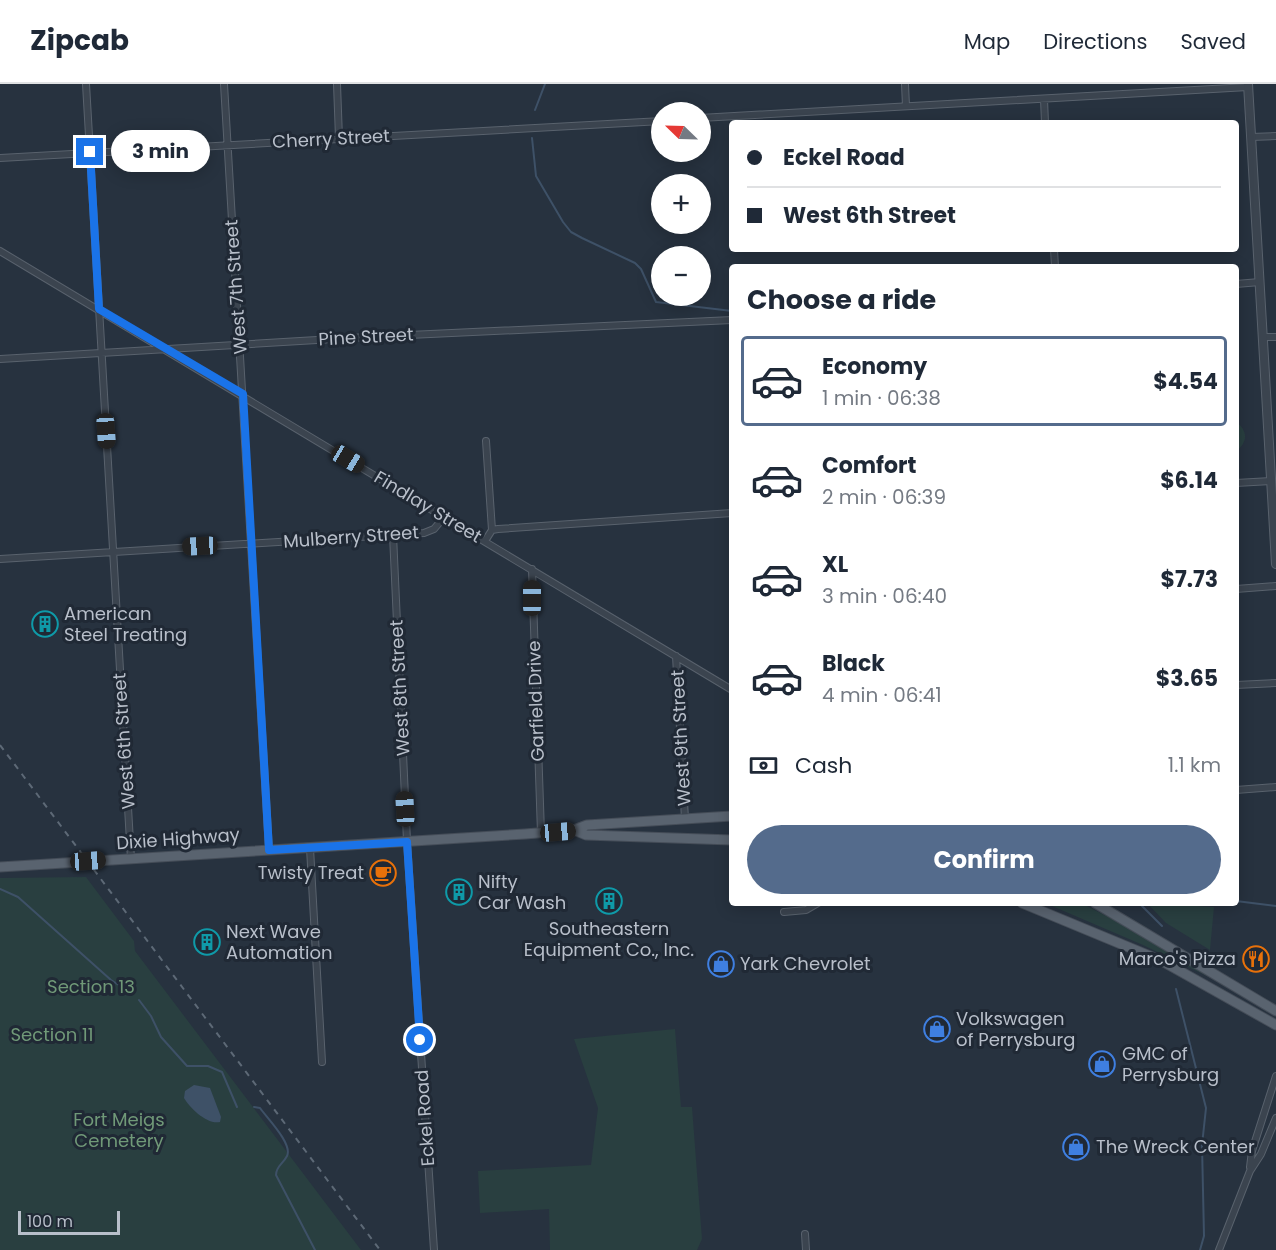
<!DOCTYPE html>
<html lang="en">
<head>
<meta charset="utf-8">
<style>
	body { margin:0; font-family:Poppins,sans-serif; background:#f2f2f3; color:#1f2937; height:100vh; display:flex; flex-direction:column; font-size:22px; white-space:nowrap }
	* { box-sizing:border-box; margin:0 }
	p { font-size:20px; color:#747a83 }
	.icon { flex:none; width:33px; height:33px; fill:none; stroke:currentColor; stroke-width:2; stroke-linecap:round; stroke-linejoin:round }
	.map { position:relative; flex:1; overflow:hidden }
	.drawer { position:absolute; left:729px; top:180px; width:510px; height:642px; display:flex; flex-direction:column; background:#fff; border-radius:6px; box-shadow:0 3px 15px #0003 }
	.drawer>* { flex:none }
	.top-card { position:absolute; left:729px; top:36px; width:510px; height:132px; border-radius:6px; box-shadow:0 3px 15px #0003; display:grid; align-content:center; height:132px; padding:0 18px; background:#fff }
	.needle { width:39px; rotate:293deg }
	.tools { position:absolute; left:651px; top:18px; display:grid; gap:12px }
	.tools a { display:grid; place-items:center; width:60px; height:60px; border-radius:50%; background:#fff; box-shadow:0 3px 15px #0003; font-size:30px }
	.scale { position:absolute; left:18px; bottom:15px; width:102px; box-sizing:border-box; padding-left:6px; border:3px solid #b8bfca; border-top:0; font-size:16px; line-height:21px; white-space:nowrap; color:#b8bfca; -webkit-text-stroke:4px #202935; paint-order:stroke }
	.end { position:absolute; width:27px; height:27px; margin:-14px; border:8px solid #1a73e8; background:#fff; box-shadow:0 0 0 3px #fff }
	.from { border-radius:50% }
	.bubble { position:absolute; height:42px; border-radius:21px; background:#fff; box-shadow:0 3px 15px #0003; font-size:20px; font-weight:700; line-height:42px; text-align:center }
	.car { position:absolute; width:18px; height:36px; margin:-18px -9px; border-radius:8px; box-shadow:0 0 4px 2px #0007; background:linear-gradient(#222 24%,#8ab4d8 0 40%,#222 0 76%,#8ab4d8 0 86%,#222 0) }
	.top-card b { display:flex; align-items:center; gap:21px; height:57px; font-size:22px }
	.top-card b+b { border-top:2px solid #e0e1e3 }
	.top-card i { width:15px; height:15px; background:#1f2937 }
	ul { padding:0; list-style:none }
	li { display:flex; align-items:center; gap:18px; height:90px; margin:0 12px 9px; padding:0 6px; border:3px solid transparent; border-radius:6px }
	li div { flex:1 }
	li b { display:block; font-size:22px }
	li em { font-style:normal; font-weight:700 }
	li.on { border-color:#546b8c }
	li>.icon { width:54px; height:54px; stroke-width:1.5 }
	h2 { padding:0 18px; font-size:27px; line-height:72px }
	.pay { display:flex; align-items:center; gap:15px; height:66px; padding:0 18px; font-size:22px }
	.pay p { margin-inline-start:auto }
	.button { display:flex; gap:12px; margin-top:auto; padding:12px 18px }
	.button a { flex:1; height:69px; border-radius:36px; background:#546b8c; color:#fff; font-size:24px; font-weight:700; line-height:69px; text-align:center }
	header { display:flex; align-items:center; gap:36px; box-sizing:border-box; height:84px; padding:0 30px; background:#fff; border-bottom:2px solid #e0e1e3 }
	header strong { font-size:28px }
	nav { display:flex; gap:33px; margin-inline-start:auto; font-size:21px }
	.map>svg:first-child { display:block }
	.green { fill:#293f40 }
	.water { fill:#3e5167 }
	.lines { fill:none; stroke-linecap:round; stroke-linejoin:round }
	.stream { stroke:#3e5167; stroke-width:2 }
	.minor-casing { stroke:#59626d; stroke-width:8 }
	.tertiary-casing { stroke:#59626d; stroke-width:10 }
	.primary-casing { stroke:#454d58; stroke-width:11 }
	.minor { stroke:#3b444f; stroke-width:6 }
	.tertiary { stroke:#3b444f; stroke-width:8 }
	.primary { stroke:#59636f; stroke-width:9 }
	.rail { stroke:#5d6976; stroke-width:2; stroke-dasharray:6 6; stroke-linecap:butt }
	.route { stroke:#1a73e8; stroke-width:8 }
	.labels { text-anchor:middle; stroke-width:6; stroke-linejoin:round; paint-order:stroke }
	.street-label { font-size:18px; fill:#b8bfca; stroke:#202935 }
	.poi-label { font-size:18px; fill:#b8bfca; stroke:#202935; text-anchor:start }
	.park-label { font-size:18px; fill:#709978; stroke:#202935 }
</style>
</head>
<body>
<header>
<strong>Zipcab</strong>
<nav><a>Map</a><a>Directions</a><a>Saved</a></nav>
</header>
<div class="map">
<svg width="1276" height="1166" viewBox="0 0 1276 1166">
	<rect width="100%" height="100%" fill="#27323f"/>
	<!-- green -->
	<path class="green" d="M 1236,338 C 1248,346 1248,359 1236,367 Z
		M 86,793 L 134,857 L 135,867 L 361,1166 L 0,1166 L 0,794 Z
		M 1045,819 L 1081,819 L 1112,835 L 1211,894 L 1143,861 Z
		M 1147,819 L 1214,823 L 1210,866 L 1166,839 Z
		M 675,945 L 681,1023 L 692,1023 L 702,1155 L 697,1166 L 550,1166 L 549,1125 L 480,1129 L 478,1087 L 591,1081 L 598,1024 L 574,955 Z"/>
	<!-- water -->
	<path class="water" d="M 194,1001 L 210,1004 L 221,1033 L 220,1038 C 207,1041 190,1024 184,1014 L 185,1007 Z"/>
	<g class="lines">
		<!-- stream -->
		<path class="stream" d="M 535,26 L 545,0
			M 532,54 L 536,92 L 563,138 L 571,148 L 582,154 L 635,179 L 641,185 L 656,218 L 732,227
			M 0,805 L 18,813 L 111,896 L 128,907
			M 1236,817 L 1276,822
			M 1139,819 L 1162,842
			M 1176,905 L 1206,1024 L 1202,1061 L 1204,1152 L 1200,1166
			M 139,916 L 151,932 L 161,953 L 187,982 L 208,982 L 222,988 L 237,1023
			M 254,1023 L 260,1024 C 267,1034 293,1060 287,1072 C 283,1080 276,1082 276,1091 L 315,1166"/>
		<!-- minor casing -->
		<g class="minor-casing">
			<path id="minor" d="M 86,0 L 131,775
				M 224,0 L 269,766
				M 337,0 L 339,54
				M 905,0 L 906,22
				M 1044,15 L 1045,39
				M 700,34 L 1248,3
				M 1251,53 L 1276,52
				M 0,74 L 662,37
				M 1054,165 L 1055,183
				M 0,167 L 732,606
				M 1236,200 L 1260,198
				M 1263,253 L 1276,253
				M 0,275 L 367,253 L 732,236
				M 486,357 L 492,446
				M 1236,399 L 1271,397
				M 393,451 L 407,757 L 434,1166
				M 485,457 L 492,446 L 498,445 L 732,429
				M 0,475 L 424,449 L 434,445 L 444,433
				M 532,485 L 541,749
				M 1236,505 L 1276,502
				M 676,572 L 685,735
				M 1236,601 L 1276,599
				M 1236,706 L 1276,703
				M 310,764 L 322,978
				M 784,828 L 806,826 L 818,819
				M 1250,1083 L 1252,1067 L 1276,992
				M 805,1150 L 806,1166
				M 1219,1166 L 1250,1087 L 1261,1070 L 1276,1034"/>
		</g>
		<!-- tertiary casing -->
		<g class="tertiary-casing">
			<path id="tertiary" d="M 1248,0 L 1276,480"/>
		</g>
		<!-- primary casing -->
		<g class="primary-casing">
			<path id="primary" d="M 574,746 L 586,751 L 732,756
				M 0,783 L 525,750 L 574,746 L 587,741 L 732,732
				M 1022,819 L 1162,877 L 1276,941
				M 1095,819 L 1276,927"/>
		</g>
		<!-- minor -->
		<use href="#minor" class="minor"/>
		<!-- tertiary -->
		<use href="#tertiary" class="tertiary"/>
		<!-- primary -->
		<use href="#primary" class="primary"/>
		<!-- rail -->
		<path class="rail" d="M 0,661 L 380,1166"/>
	</g>
	<g class="lines">
		<!-- route -->
		<path class="route" d="M 90,68 L 99,225 L 243,310 L 269,766 L 407,758 L 420,956"/>
	</g>
	<!-- icons -->
	<defs>
		<g id="building-ring" transform="scale(1.35)"><circle r="9.5" fill="#202935" stroke="#0f9aa8" stroke-width="1.5"/><path d="M-4-6H4V6H1V3H-1V6H-4ZM-2.5-4.3h1.7v1.8h-1.7ZM.8-4.3h1.7v1.8H.8ZM-2.5-1h1.7V.8h-1.7ZM.8-1h1.7V.8H.8Z" fill="#0f9aa8"/></g>
		<g id="cafe-ring" transform="scale(1.35)"><circle r="9.5" fill="#202935" stroke="#e8710a" stroke-width="1.5"/><path d="M-5.5-4.5H6V0H3Q3 3.5 0 3.5H-2.5Q-5.5 3.5-5.5 0ZM3-3.2v2h1.7v-2ZM-6 4.5H4V6H-6Z" fill="#e8710a"/></g>
		<g id="restaurant-ring" transform="scale(1.35)"><circle r="9.5" fill="#202935" stroke="#e8710a" stroke-width="1.5"/><path d="M-5-6h1v4h1v-4h1v4h1v-4h1v5L-1.5 .5V6h-2V.5L-5-1ZM5-6V6H3V1.5H1.5Q1.5-4 5-6Z" fill="#e8710a"/></g>
		<g id="shop-ring" transform="scale(1.35)"><circle r="9.5" fill="#202935" stroke="#3f7fe0" stroke-width="1.5"/><path d="M-5-2.5h2.3a2.7 3.5 0 0 1 5.4 0H5L5.5 6h-11ZM-1.5-2.5h3a1.5 2.3 0 0 0-3 0Z" fill="#3f7fe0"/></g>
	</defs>
	<g fill-rule="evenodd">
		<use href="#building-ring" x="45" y="540"/>
		<use href="#cafe-ring" x="383" y="789"/>
		<use href="#building-ring" x="459" y="808"/>
		<use href="#building-ring" x="609" y="817"/>
		<use href="#building-ring" x="207" y="858"/>
		<use href="#restaurant-ring" x="1256" y="875"/>
		<use href="#shop-ring" x="721" y="880"/>
		<use href="#shop-ring" x="937" y="945"/>
		<use href="#shop-ring" x="1102" y="980"/>
		<use href="#shop-ring" x="1076" y="1063"/>
	</g>
	<g class="labels">
		<!-- street labels -->
		<g class="street-label">
			<text transform="translate(331 55) rotate(-3)" y="6">Cherry Street</text>
			<text transform="translate(236 203) rotate(-94)" y="6">West 7th Street</text>
			<text transform="translate(366 253) rotate(-3)" y="6">Pine Street</text>
			<text transform="translate(428 423) rotate(31)" y="6">Findlay Street</text>
			<text transform="translate(351 453) rotate(-4)" y="6">Mulberry Street</text>
			<text transform="translate(400 604) rotate(-93)" y="6">West 8th Street</text>
			<text transform="translate(536 617) rotate(-92)" y="6">Garfield Drive</text>
			<text transform="translate(681 654) rotate(-93)" y="6">West 9th Street</text>
			<text transform="translate(124 657) rotate(-94)" y="6">West 6th Street</text>
			<text transform="translate(178 755) rotate(-4)" y="6">Dixie Highway</text>
			<text transform="translate(425 1034) rotate(-94)" y="6">Eckel Road</text>
		</g>
		<!-- poi labels -->
		<g class="poi-label">
			<text x="64" y="536">American<tspan x="64" dy="21">Steel Treating</tspan></text>
			<text x="364" y="795" text-anchor="end">Twisty Treat</text>
			<text x="478" y="804">Nifty<tspan x="478" dy="21">Car Wash</tspan></text>
			<text x="609" y="851" text-anchor="middle">Southeastern<tspan x="609" dy="21">Equipment Co., Inc.</tspan></text>
			<text x="226" y="854">Next Wave<tspan x="226" dy="21">Automation</tspan></text>
			<text x="1236" y="881" text-anchor="end">Marco's Pizza</text>
			<text x="740" y="886">Yark Chevrolet</text>
			<text x="956" y="941">Volkswagen<tspan x="956" dy="21">of Perrysburg</tspan></text>
			<text x="1122" y="976">GMC of<tspan x="1122" dy="21">Perrysburg</tspan></text>
			<text x="1096" y="1069">The Wreck Center</text>
		</g>
		<!-- park labels -->
		<g class="park-label">
			<text x="91" y="909">Section 13</text>
			<text x="52" y="957">Section 11</text>
			<text x="119" y="1042">Fort Meigs<tspan x="119" dy="21">Cemetery</tspan></text>
		</g>
	</g>
</svg>
<div class="tools">
<a><svg class="needle" viewBox="-14 -14 28 28"><path d="M0-13l5 13h-10z" fill="#e53935"/><path d="M0 13l5-13h-10z" fill="#747a83"/></svg></a>
<a>+</a>
<a>−</a>
</div>
<div class="scale">100 m</div>
<i class="end from" style="left:420px;top:956px"></i>
<i class="end" style="left:90px;top:68px"></i>
<div class="bubble" style="left:111px;top:46px;width:99px">3 min</div>
<i class="car" style="left:106px;top:347px;rotate:176deg"></i>
<i class="car" style="left:348px;top:375px;rotate:121deg"></i>
<i class="car" style="left:200px;top:462px;rotate:267deg"></i>
<i class="car" style="left:532px;top:514px;rotate:0deg"></i>
<i class="car" style="left:405px;top:725px;rotate:357deg"></i>
<i class="car" style="left:558px;top:748px;rotate:85deg"></i>
<i class="car" style="left:88px;top:777px;rotate:86deg"></i>
<div class="top-card">
<b><i class="from"></i>Eckel Road</b>
<b><i></i>West 6th Street</b>
</div>
<section class="drawer">
<h2>Choose a ride</h2>
<ul>
<li class="on"><svg class="icon" aria-label="car" viewBox="0 0 24 24"><path d="M5 17H2v-5l4-1 3-4h7l3 4 3 1v5h-3M9 17h6M6 11h13"/><circle cx="7" cy="17" r="2"/><circle cx="17" cy="17" r="2"/></svg><div><b>Economy</b><p>1 min · 06:38</p></div><em>$4.54</em></li>
<li><svg class="icon" aria-label="car" viewBox="0 0 24 24"><path d="M5 17H2v-5l4-1 3-4h7l3 4 3 1v5h-3M9 17h6M6 11h13"/><circle cx="7" cy="17" r="2"/><circle cx="17" cy="17" r="2"/></svg><div><b>Comfort</b><p>2 min · 06:39</p></div><em>$6.14</em></li>
<li><svg class="icon" aria-label="car" viewBox="0 0 24 24"><path d="M5 17H2v-5l4-1 3-4h7l3 4 3 1v5h-3M9 17h6M6 11h13"/><circle cx="7" cy="17" r="2"/><circle cx="17" cy="17" r="2"/></svg><div><b>XL</b><p>3 min · 06:40</p></div><em>$7.73</em></li>
<li><svg class="icon" aria-label="car" viewBox="0 0 24 24"><path d="M5 17H2v-5l4-1 3-4h7l3 4 3 1v5h-3M9 17h6M6 11h13"/><circle cx="7" cy="17" r="2"/><circle cx="17" cy="17" r="2"/></svg><div><b>Black</b><p>4 min · 06:41</p></div><em>$3.65</em></li>
</ul>
<div class="pay"><svg class="icon" aria-label="cash" viewBox="0 0 24 24"><path d="M3 7h18v10H3z"/><circle cx="12" cy="12" r="2"/></svg>Cash<p>1.1 km</p></div>
<div class="button"><a>Confirm</a></div>
</section>
</div>
</body>
</html>
